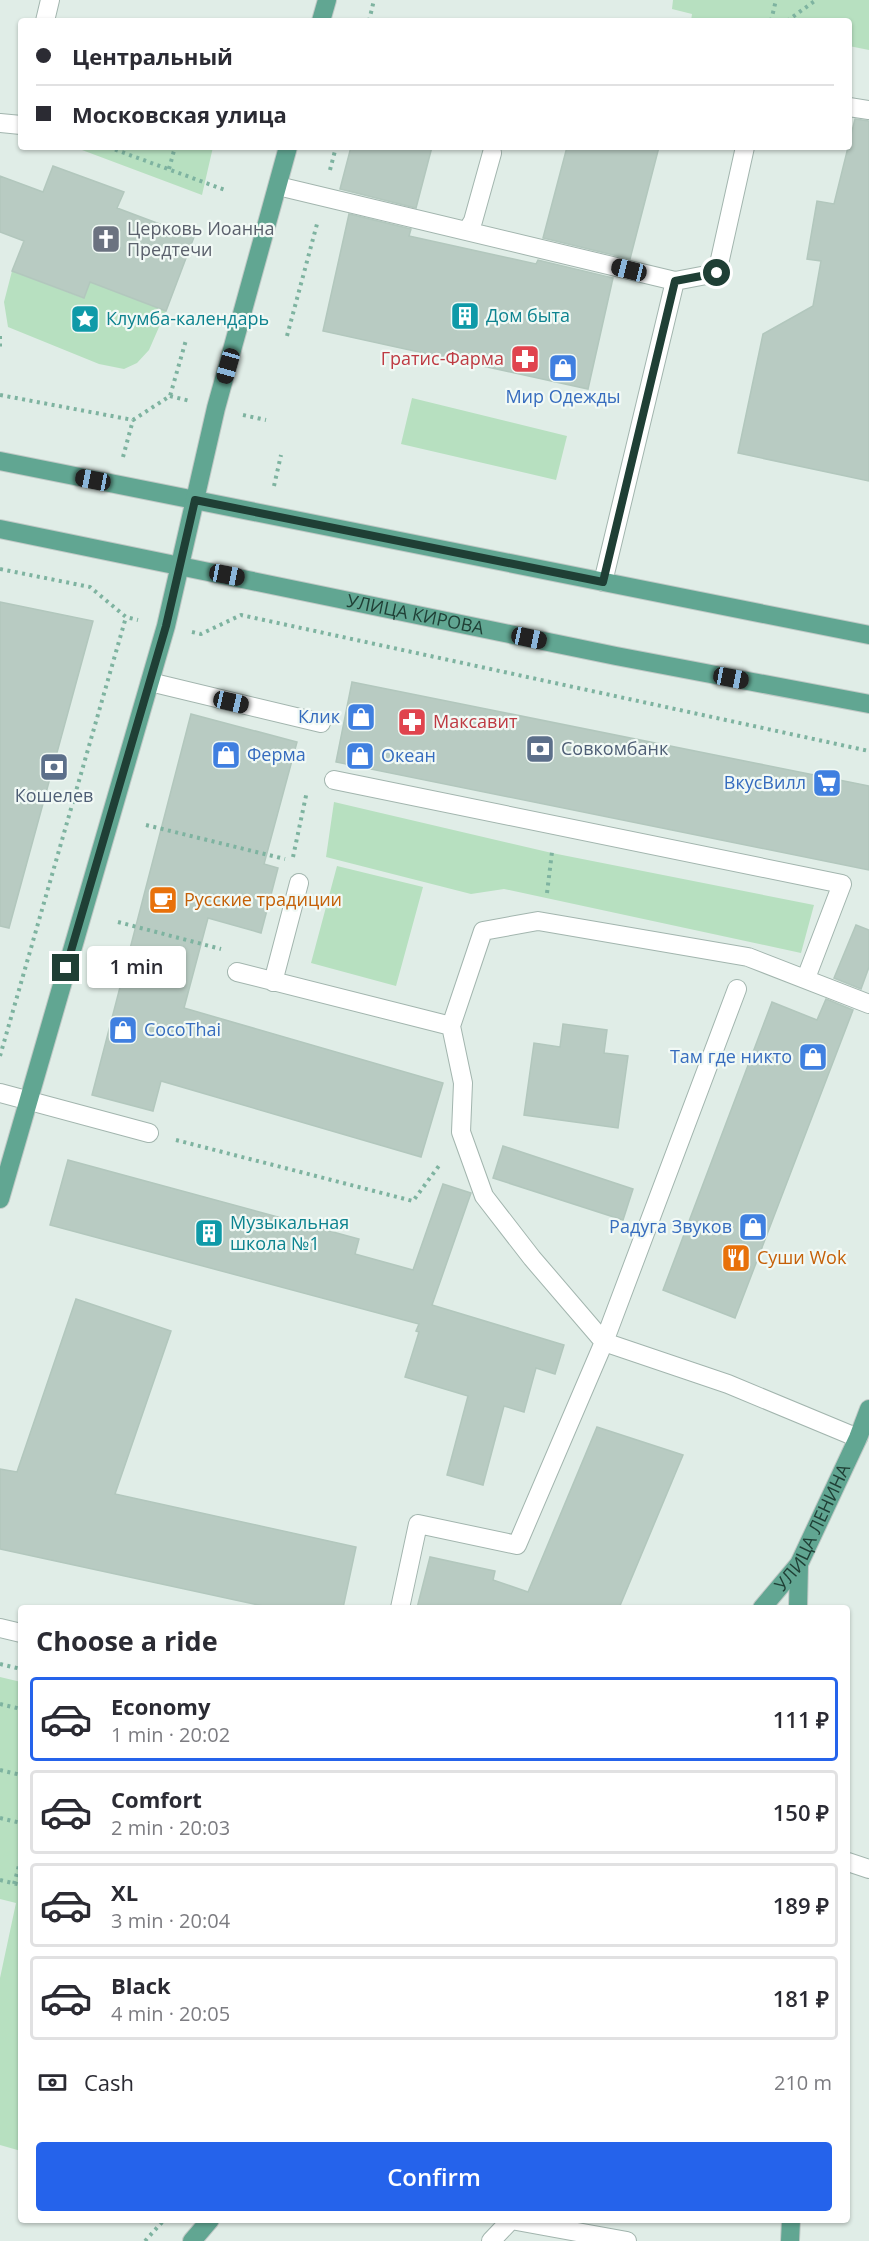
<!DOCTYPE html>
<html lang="en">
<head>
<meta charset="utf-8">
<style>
	body { margin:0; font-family:"Open Sans",sans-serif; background:#f7f7f7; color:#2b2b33; height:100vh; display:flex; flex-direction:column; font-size:22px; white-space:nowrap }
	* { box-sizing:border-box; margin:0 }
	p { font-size:20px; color:#7c7c81 }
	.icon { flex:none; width:33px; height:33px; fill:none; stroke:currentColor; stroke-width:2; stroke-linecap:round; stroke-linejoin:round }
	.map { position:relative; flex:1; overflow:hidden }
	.panel { position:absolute; left:18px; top:1605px; width:832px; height:618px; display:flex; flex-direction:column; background:#fff; border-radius:6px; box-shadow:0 2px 4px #0004 }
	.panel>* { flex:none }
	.banner { position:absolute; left:18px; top:18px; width:834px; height:132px; border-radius:6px; box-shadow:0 2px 4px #0004; display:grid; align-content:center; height:132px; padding:0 18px; background:#fff }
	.end { position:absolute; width:27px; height:27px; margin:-14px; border:8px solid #1f3f35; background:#fff; box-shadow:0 0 0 3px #fff }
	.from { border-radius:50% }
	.bubble { position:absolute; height:42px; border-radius:6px; background:#fff; box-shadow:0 2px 4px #0004; font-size:20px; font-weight:600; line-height:42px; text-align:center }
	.car { position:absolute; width:18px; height:36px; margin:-18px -9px; border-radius:8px; box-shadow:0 0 4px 2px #0007; background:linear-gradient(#222 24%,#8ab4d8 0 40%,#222 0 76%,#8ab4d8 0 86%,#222 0) }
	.banner b { display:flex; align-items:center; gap:21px; height:57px; font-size:22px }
	.banner b+b { border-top:2px solid #e1e1e2 }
	.banner i { width:15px; height:15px; background:#2b2b33 }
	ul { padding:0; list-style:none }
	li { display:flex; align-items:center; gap:18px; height:84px; margin:0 12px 9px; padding:0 6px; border:3px solid #e1e1e2; border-radius:6px }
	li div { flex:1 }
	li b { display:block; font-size:22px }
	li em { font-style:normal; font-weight:600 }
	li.current { border-color:#2563eb }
	li>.icon { width:54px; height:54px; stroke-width:1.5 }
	h2 { padding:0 18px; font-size:27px; line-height:72px }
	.pay { display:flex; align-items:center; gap:15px; height:66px; padding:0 18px; font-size:22px }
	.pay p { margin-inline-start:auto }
	.button { display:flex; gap:12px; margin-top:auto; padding:12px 18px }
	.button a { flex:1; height:69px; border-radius:6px; background:#2563eb; color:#fff; font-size:24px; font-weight:600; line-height:69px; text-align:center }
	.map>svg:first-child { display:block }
	.green { fill:#b7e0c0 }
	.building { fill:#b8cbc2; stroke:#b2c7bd; stroke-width:1.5 }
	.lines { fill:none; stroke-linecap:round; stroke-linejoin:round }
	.minor-casing { stroke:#a2b5ae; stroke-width:20 }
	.major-casing { stroke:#c0c9c6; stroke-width:20 }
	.path { stroke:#7eb3a0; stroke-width:4; stroke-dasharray:3 4.5; stroke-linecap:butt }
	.minor { stroke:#fff; stroke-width:18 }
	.major { stroke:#61a692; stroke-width:18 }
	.route { stroke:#1f3f35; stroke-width:8 }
	.labels { text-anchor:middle; stroke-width:4.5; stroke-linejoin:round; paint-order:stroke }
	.worship-label { font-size:18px; fill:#5b616d; stroke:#f1f9f5; text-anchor:start }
	.culture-label { font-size:18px; fill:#0d838f; stroke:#f1f9f5; text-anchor:start }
	.health-label { font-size:18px; fill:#be3a42; stroke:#f1f9f5; text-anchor:end }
	.shop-label { font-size:18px; fill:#366cbe; stroke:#f1f9f5; text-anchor:end }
	.street-label { font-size:18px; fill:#1f3f35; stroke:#f1f9f5 }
	.service-label { font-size:18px; fill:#4e5e75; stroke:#f1f9f5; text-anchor:start }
	.food-label { font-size:18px; fill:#c56008; stroke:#f1f9f5; text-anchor:start }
</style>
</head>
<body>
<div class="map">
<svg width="869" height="2241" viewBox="0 0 869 2241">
	<rect width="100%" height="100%" fill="#e0ede7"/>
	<!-- green -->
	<path class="green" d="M 673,0 L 869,0 L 869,50 L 849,46 L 849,21 L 691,21 L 692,14 L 672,9 Z
		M 74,147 L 213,147 L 202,195 Z
		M 12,271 L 83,298 L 90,282 L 166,311 L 149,350 L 137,363 L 124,369 L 99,364 L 8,327 L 4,302 Z
		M 412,398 L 567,436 L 556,480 L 401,444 Z
		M 334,802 L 552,853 L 814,905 L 801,953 L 504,889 L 471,894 L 326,857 Z
		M 337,866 L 423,887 L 396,986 L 311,963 Z
		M 0,1677 L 21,1682 L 21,2151 L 0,2145 L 0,1978 L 16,1903 L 0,1899 Z"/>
	<!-- building -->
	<path class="building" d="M 855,119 L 869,121 L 869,481 L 738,453 L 763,334 L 813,306 L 821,261 L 807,259 L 817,201 L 834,204 Z
		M 351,147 L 432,147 L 416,208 L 340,189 Z
		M 567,147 L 659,147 L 630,259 L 543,238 Z
		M 53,166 L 124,192 L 117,208 L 194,237 L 166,311 L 90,282 L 84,298 L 12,271 L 24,241 L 0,232 L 0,176 L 43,192 Z
		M 349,214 L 411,229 L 409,236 L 536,264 L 538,260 L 613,278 L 588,389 L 323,331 Z
		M 0,602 L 93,621 L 9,928 L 0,926 Z
		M 352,682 L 869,786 L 869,870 L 336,762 Z
		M 191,714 L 297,742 L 264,864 L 278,868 L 261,933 L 208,918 L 184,1008 L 443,1083 L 421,1157 L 161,1081 L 153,1111 L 92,1095 Z
		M 856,925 L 869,930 L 869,967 L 861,989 L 834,978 Z
		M 826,999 L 853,1010 L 735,1318 L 663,1290 L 772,1002 L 817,1020 Z
		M 563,1024 L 607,1030 L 604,1053 L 628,1056 L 618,1128 L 524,1115 L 534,1043 L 560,1047 Z
		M 503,1146 L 633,1189 L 623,1220 L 493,1178 Z
		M 68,1160 L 359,1239 L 355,1254 L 413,1270 L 443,1184 L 471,1193 L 432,1305 L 564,1345 L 555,1374 L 536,1368 L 524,1412 L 504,1406 L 483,1485 L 447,1475 L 468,1396 L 405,1377 L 419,1332 L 416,1331 L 419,1324 L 50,1225 Z
		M 76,1299 L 171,1331 L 115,1494 L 356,1547 L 343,1608 L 272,1608 L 0,1549 L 0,1469 L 17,1472 Z
		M 597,1427 L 683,1455 L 619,1608 L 417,1608 L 430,1557 L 495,1571 L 493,1580 L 528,1592 Z"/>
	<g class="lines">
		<!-- minor casing -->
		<g class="minor-casing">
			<path id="minor" d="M 45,21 L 50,0
				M 849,107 L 869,110
				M 0,123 L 21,125
				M 278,186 L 675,281 L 717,273 L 745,147
				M 467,231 L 473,221 L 492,153
				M 603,582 L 675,281
				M 150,682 L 321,723
				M 334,780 L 842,884 L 806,978
				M 237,972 L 451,1026 L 463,1083 L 461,1132 L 484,1196 L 532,1258 L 604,1342 L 728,1384 L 858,1438
				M 273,982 L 299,883
				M 451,1026 L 483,931 L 538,921 L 748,957 L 869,1004
				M 0,1093 L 149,1133
				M 400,1608 L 418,1524 L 517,1545 L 604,1342 L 737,989
				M 0,1628 L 21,1633
				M 848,1862 L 869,1869
				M 511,2220 L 627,2241
				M 491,2241 L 510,2221"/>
		</g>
		<!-- major casing -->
		<g class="major-casing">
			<g id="major">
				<path d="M 321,21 L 327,0"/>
				<path d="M 0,461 L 869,635"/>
				<path id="s1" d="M 0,529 L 616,656 L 869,704"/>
				<path d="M 0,1199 L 166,626 L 216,408 L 288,147"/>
				<path id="s2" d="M 762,1608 L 799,1564 L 858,1438 L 869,1409"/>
				<path d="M 798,1608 L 799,1564"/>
				<path d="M 192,2241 L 210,2220"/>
				<path d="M 790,2241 L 791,2220"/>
			</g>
		</g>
		<!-- path -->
		<path class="path" d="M 369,21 L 374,0
			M 771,21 L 776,0
			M 787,21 L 816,0
			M 108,147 L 225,190
			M 169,169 L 175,147
			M 330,170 L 336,147
			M 0,336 L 0,348
			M 287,336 L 317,224
			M 0,395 L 133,420 L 170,396 L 186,340
			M 170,396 L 190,401
			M 243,415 L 266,420
			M 123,457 L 133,420
			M 274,486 L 281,455
			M 0,569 L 90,587 L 126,617 L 138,620
			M 192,632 L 201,634 L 241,615 L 869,751
			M 146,825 L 285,859
			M 293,857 L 307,791
			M 547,893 L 552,852
			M 118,922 L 221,949
			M 0,1056 L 126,617
			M 176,1140 L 413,1201 L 441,1163
			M 0,1664 L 21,1669
			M 0,1704 L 21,1709
			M 0,1770 L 21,1775
			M 0,1818 L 21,1823
			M 0,1880 L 21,1885
			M 14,1884 L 21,1858
			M 145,2241 L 164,2220"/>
		<!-- minor -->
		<use href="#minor" class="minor"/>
		<!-- major -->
		<use href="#major" class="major"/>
	</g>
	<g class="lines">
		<!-- route -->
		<path class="route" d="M 66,968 L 166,626 L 195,500 L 603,582 L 675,281 L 717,273"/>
	</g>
	<!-- icons -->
	<defs>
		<g id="church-square" transform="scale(1.5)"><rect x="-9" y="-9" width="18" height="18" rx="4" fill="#6b7280" stroke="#f1f9f5"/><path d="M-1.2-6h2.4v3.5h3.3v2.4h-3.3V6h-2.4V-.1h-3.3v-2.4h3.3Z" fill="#fff"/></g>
		<g id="building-square" transform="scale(1.5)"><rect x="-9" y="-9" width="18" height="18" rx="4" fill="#0f9aa8" stroke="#f1f9f5"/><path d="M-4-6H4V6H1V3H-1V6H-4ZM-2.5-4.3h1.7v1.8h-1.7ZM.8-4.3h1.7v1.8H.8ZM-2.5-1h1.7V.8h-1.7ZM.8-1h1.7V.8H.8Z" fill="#fff"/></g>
		<g id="sight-square" transform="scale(1.5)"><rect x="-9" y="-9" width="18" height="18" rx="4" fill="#0f9aa8" stroke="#f1f9f5"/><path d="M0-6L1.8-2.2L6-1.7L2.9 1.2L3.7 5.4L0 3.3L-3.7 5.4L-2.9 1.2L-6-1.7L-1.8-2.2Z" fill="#fff"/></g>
		<g id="pharmacy-square" transform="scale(1.5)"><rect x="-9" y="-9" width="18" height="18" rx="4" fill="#e0444e" stroke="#f1f9f5"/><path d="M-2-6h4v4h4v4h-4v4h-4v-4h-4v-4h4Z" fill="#fff"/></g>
		<g id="shop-square" transform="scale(1.5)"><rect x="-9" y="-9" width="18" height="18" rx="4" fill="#3f7fe0" stroke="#f1f9f5"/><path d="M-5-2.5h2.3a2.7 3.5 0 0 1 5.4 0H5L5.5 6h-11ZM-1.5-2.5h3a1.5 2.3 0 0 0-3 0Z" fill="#fff"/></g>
		<g id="bank-square" transform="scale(1.5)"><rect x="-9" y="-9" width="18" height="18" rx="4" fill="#5c6f8a" stroke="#f1f9f5"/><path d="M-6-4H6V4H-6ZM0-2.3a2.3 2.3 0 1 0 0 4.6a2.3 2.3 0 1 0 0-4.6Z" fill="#fff"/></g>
		<g id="supermarket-square" transform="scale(1.5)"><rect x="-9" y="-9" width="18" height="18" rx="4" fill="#3f7fe0" stroke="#f1f9f5"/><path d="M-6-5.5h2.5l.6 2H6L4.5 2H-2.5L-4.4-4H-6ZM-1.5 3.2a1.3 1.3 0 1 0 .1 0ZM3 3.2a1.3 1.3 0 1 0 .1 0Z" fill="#fff"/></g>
		<g id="cafe-square" transform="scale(1.5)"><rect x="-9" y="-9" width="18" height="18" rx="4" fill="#e8710a" stroke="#f1f9f5"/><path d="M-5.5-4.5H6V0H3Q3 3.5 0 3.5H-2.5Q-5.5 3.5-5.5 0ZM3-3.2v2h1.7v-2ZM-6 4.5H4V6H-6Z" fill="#fff"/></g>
		<g id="restaurant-square" transform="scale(1.5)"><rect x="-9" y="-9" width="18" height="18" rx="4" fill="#e8710a" stroke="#f1f9f5"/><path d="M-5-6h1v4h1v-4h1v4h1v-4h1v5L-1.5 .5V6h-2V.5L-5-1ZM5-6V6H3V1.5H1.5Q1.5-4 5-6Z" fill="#fff"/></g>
	</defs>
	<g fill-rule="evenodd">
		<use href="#church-square" x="106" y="239"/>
		<use href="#building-square" x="465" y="316"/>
		<use href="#sight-square" x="85" y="319"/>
		<use href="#pharmacy-square" x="525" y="359"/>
		<use href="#shop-square" x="563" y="368"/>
		<use href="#shop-square" x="361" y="717"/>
		<use href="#pharmacy-square" x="412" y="722"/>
		<use href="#bank-square" x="540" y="749"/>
		<use href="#shop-square" x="226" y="755"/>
		<use href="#shop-square" x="360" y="756"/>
		<use href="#bank-square" x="54" y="767"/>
		<use href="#supermarket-square" x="827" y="783"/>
		<use href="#cafe-square" x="163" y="900"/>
		<use href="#shop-square" x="123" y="1030"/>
		<use href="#shop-square" x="813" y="1057"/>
		<use href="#shop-square" x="753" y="1227"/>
		<use href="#building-square" x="209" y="1233"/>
		<use href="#restaurant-square" x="736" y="1258"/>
	</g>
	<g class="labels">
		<!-- worship labels -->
		<g class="worship-label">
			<text x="127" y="235">Церковь Иоанна<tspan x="127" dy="21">Предтечи</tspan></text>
		</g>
		<!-- culture labels -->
		<g class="culture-label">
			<text x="486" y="322">Дом быта</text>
			<text x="106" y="325">Клумба-календарь</text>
			<text x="230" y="1229">Музыкальная<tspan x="230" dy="21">школа №1</tspan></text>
		</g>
		<!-- health labels -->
		<g class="health-label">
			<text x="504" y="365">Гратис-Фарма</text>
			<text x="433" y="728" text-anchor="start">Максавит</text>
		</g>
		<!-- shop labels -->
		<g class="shop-label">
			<text x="563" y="403" text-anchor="middle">Мир Одежды</text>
			<text x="340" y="723">Клик</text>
			<text x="247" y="761" text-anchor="start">Ферма</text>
			<text x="381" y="762" text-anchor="start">Океан</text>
			<text x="806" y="789">ВкусВилл</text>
			<text x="144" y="1036" text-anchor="start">CocoThai</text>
			<text x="792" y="1063">Там где никто</text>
			<text x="732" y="1233">Радуга Звуков</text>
		</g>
		<!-- street labels -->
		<g class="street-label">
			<text dy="6" stroke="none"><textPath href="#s1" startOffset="424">УЛИЦА КИРОВА</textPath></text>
			<text dy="6" stroke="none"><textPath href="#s2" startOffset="96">УЛИЦА ЛЕНИНА</textPath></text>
		</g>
		<!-- service labels -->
		<g class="service-label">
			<text x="561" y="755">Совкомбанк</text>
			<text x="54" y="802" text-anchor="middle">Кошелев</text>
		</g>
		<!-- food labels -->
		<g class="food-label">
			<text x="184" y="906">Русские традиции</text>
			<text x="757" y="1264">Суши Wok</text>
		</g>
	</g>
</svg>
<i class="end from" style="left:717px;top:273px"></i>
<i class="end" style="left:66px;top:968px"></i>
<div class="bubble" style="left:87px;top:946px;width:99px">1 min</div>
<i class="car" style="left:629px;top:270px;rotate:284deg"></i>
<i class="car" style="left:228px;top:366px;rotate:196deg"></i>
<i class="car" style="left:93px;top:480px;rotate:281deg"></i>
<i class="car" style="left:227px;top:575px;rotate:101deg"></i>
<i class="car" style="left:529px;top:638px;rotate:102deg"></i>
<i class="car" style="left:731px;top:678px;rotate:101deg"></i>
<i class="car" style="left:231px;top:702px;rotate:103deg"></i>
<div class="banner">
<b><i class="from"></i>Центральный</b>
<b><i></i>Московская улица</b>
</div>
<section class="panel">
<h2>Choose a ride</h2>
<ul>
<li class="current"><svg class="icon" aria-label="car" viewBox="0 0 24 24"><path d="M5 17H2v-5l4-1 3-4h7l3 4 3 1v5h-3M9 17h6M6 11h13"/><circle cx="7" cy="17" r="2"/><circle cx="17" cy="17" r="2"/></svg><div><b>Economy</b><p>1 min · 20:02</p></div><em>111 ₽</em></li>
<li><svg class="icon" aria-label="car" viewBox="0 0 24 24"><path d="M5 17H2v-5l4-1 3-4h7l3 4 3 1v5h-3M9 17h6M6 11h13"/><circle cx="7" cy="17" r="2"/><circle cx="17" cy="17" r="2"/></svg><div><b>Comfort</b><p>2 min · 20:03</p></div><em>150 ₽</em></li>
<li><svg class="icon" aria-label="car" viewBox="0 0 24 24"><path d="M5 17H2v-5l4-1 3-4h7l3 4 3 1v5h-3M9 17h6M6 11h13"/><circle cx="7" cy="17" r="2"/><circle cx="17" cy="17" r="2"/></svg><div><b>XL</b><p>3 min · 20:04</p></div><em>189 ₽</em></li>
<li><svg class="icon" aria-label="car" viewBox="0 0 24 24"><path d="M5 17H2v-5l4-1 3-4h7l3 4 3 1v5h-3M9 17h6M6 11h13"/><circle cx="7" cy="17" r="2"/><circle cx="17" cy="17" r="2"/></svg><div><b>Black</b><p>4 min · 20:05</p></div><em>181 ₽</em></li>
</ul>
<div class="pay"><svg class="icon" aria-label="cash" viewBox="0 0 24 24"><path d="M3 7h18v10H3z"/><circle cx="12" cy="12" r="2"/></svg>Cash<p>210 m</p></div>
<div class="button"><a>Confirm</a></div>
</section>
</div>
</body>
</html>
